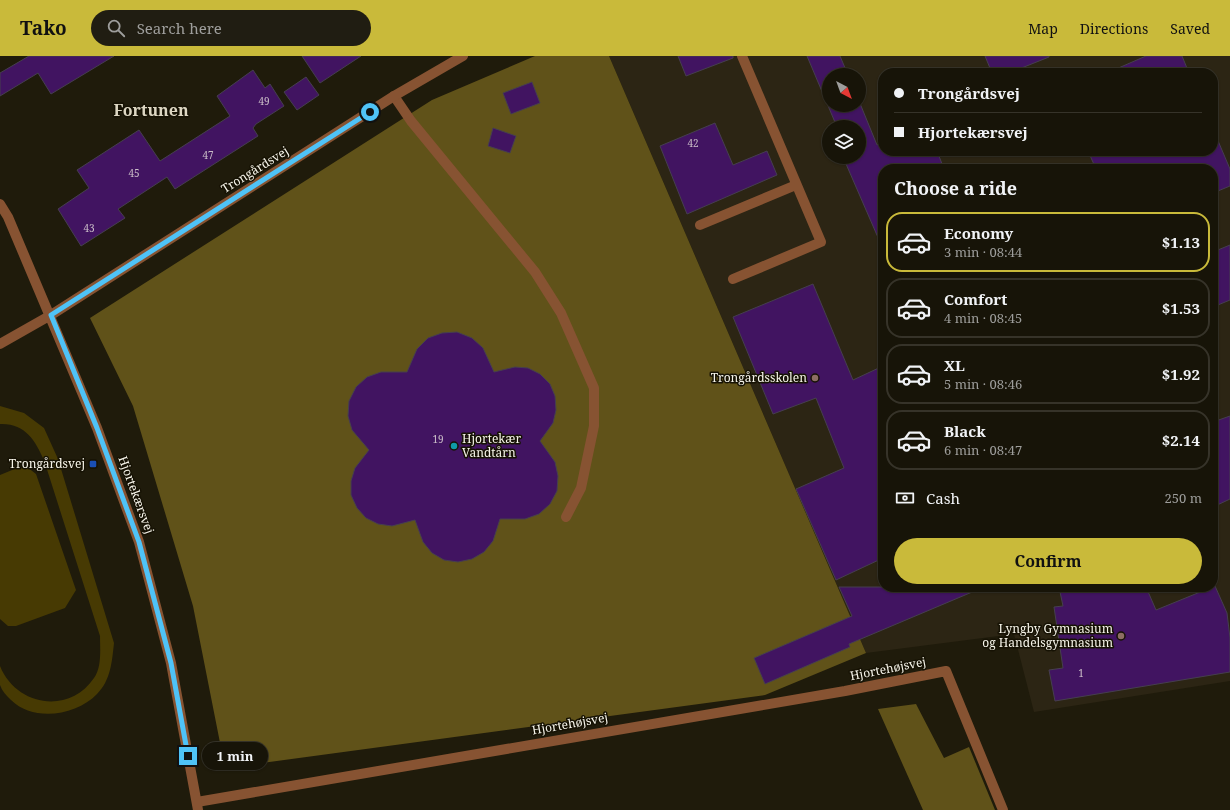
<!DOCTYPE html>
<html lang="en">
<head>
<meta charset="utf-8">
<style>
	body { margin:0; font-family:"Noto Serif",serif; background:#201d12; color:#f1f3f6; height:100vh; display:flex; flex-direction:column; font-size:15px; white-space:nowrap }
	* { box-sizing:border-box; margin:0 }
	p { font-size:13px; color:#9e9e9c }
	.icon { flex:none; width:22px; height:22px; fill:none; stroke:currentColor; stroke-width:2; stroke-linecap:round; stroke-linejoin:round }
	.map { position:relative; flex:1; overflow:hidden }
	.side { position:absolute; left:878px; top:108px; width:340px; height:428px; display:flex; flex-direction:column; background:#171408; border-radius:16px; box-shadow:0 1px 3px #0004,0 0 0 1px #363329 }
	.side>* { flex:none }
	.top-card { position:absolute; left:878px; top:12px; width:340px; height:88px; border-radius:16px; box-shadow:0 1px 3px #0004,0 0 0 1px #363329; display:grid; align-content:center; height:88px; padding:0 16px; background:#171408 }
	.needle { width:26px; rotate:139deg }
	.fabs { position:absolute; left:822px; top:12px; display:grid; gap:8px }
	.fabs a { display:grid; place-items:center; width:44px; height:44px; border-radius:50%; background:#171408; box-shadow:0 1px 3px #0004,0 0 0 1px #363329; font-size:20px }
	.end { position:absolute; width:18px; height:18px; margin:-9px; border:5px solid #4fc3f7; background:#111; box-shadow:0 0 0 2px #111 }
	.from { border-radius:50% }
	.bubble { position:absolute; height:28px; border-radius:14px; background:#171408; box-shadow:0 1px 3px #0004,0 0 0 1px #363329; font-size:13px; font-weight:700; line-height:28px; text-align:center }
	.top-card b { display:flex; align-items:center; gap:14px; height:38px; font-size:15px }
	.top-card b+b { border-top:1px solid #363329 }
	.top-card i { width:10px; height:10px; background:#f1f3f6 }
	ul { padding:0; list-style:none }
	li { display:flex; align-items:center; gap:12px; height:60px; margin:0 8px 6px; padding:0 8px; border:2px solid #363329; border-radius:16px }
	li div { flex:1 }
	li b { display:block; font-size:15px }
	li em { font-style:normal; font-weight:700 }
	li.selected { border-color:#c9ba3a }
	li>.icon { width:36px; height:36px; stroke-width:1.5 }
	h2 { padding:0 16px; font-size:18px; line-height:48px }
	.pay { display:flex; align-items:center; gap:10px; height:44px; padding:0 16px; font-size:15px }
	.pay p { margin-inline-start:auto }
	.cta { display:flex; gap:8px; margin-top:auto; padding:8px 16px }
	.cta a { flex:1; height:46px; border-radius:24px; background:#c9ba3a; color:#111; font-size:16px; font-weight:700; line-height:46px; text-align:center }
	header { display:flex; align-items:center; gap:24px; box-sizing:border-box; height:56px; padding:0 20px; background:#c9ba3a; color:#111 }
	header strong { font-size:19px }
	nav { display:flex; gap:22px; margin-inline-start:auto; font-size:14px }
	.search { width:280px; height:36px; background:#201d12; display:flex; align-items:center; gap:10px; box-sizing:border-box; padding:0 14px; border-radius:22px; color:#9e9e9c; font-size:15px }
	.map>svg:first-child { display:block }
	.education { fill:#2c2514; fill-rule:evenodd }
	.green { fill:#473a03 }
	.forest { fill:#605219 }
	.building { fill:#411461; stroke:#463f4f }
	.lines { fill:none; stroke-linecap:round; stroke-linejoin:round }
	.lane { stroke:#875332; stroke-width:10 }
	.street { stroke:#875332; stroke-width:10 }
	.route { stroke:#4fc3f7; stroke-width:5 }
	.education-dot { fill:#8d6e63; stroke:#161204; stroke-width:1.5 }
	.culture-dot { fill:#0f9aa8; stroke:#161204; stroke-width:1.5 }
	.transit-dot { fill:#1a4fb4; stroke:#161204; stroke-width:1.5 }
	.labels { text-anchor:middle; stroke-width:3; stroke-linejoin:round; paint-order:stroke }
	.number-label { font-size:10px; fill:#cabdc8 }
	.street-label { font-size:12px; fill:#f7f5ea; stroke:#161204 }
	.poi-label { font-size:12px; fill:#f7f5ea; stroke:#161204; text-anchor:end }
	.district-label { font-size:16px; font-weight:bold; fill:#ddd7c3; stroke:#161204 }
</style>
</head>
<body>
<header>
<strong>Tako</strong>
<div class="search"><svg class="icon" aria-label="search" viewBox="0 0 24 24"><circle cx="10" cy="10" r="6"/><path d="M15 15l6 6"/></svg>Search here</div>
<nav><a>Map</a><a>Directions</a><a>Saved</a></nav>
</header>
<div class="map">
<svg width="1230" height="754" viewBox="0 0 1230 754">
	<rect width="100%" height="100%" fill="#1f1b0b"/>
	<!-- education -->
	<path class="education" d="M 609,0 L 1230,0 L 1230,625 L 1034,656 L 1014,578 L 866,597 ZM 883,17 L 1213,17 L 1213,95 L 883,95 ZM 829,19 L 859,19 L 859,49 L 829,49 ZM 829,71 L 859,71 L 859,101 L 829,101 ZM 883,113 L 1213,113 L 1213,531 L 883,531 Z"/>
	<!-- green -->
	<path class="green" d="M 0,350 L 24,357 L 44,372 L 58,403 L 114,587 C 112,605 111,624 97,638 C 76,660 33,666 11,644 C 6,639 2,635 0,629 C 0,623 0,616 0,610 C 16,650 69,659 94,622 C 102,611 100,593 100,580 L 44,404 C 35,384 25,367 0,368 Z
		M 27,411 L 36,418 L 76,534 L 65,552 L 16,570 L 8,570 L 0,563 L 0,419 L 17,412 Z"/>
	<!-- forest -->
	<path class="forest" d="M 535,0 L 609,0 L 866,597 L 765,639 L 225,712 L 193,550 L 133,350 L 90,262 L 432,44 Z
		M 916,648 L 944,702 L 969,691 L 995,754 L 923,754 L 878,653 Z"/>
	<!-- building -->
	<path class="building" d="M 29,0 L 114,0 L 51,38 L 38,17 L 0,40 L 0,17 Z
		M 302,0 L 361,0 L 320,27 Z
		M 678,0 L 733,0 L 733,2 L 686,20 Z
		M 807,0 L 840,0 L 848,19 L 829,19 L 829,49 L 859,49 L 859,45 L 877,89 L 883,86 L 883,95 L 937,95 L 944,113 L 883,113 L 883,193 L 843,101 L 859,101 L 859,71 L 837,71 Z
		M 985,0 L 1049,0 L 1049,1 L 1009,17 L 992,17 Z
		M 1146,0 L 1182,0 L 1189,17 L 1107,17 Z
		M 253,14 L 265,32 L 270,28 L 284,50 L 256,68 L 253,72 L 258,80 L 175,133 L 167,121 L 118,153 L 125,162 L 81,190 L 58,153 L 89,132 L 77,114 L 139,74 L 160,105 L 230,60 L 217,40 Z
		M 306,21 L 319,39 L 297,54 L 284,36 Z
		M 532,26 L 540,47 L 511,58 L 503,37 Z
		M 715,67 L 733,109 L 767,95 L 777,119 L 687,158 L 660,90 Z
		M 493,72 L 516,80 L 510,97 L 488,90 Z
		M 1213,73 L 1230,113 L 1230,130 L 1213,137 L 1213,113 L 1096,113 L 1088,95 L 1213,95 Z
		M 1230,189 L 1230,244 L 1213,251 L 1213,196 Z
		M 813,228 L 853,324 L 883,310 L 883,502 L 836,524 L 796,433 L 844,412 L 816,342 L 773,358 L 733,261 Z
		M 457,276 L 472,282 L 483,292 L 494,316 L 515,311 L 528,312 L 540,318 L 550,328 L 555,340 L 556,354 L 553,367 L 540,385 L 555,406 L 558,420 L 557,435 L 550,448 L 539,458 L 525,463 L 500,463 L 493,485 L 484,496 L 472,503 L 458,506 L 444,504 L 432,497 L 423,486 L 415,464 L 392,470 L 378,468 L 366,462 L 357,452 L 351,439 L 351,425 L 355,412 L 369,394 L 352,374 L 348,360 L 349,345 L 356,331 L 367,321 L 381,316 L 407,316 L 417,293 L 428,282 L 442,277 Z
		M 1230,360 L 1230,443 L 1213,451 L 1213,366 Z
		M 1215,530 L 1227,557 L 1230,582 L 1230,616 L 1055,645 L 1049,614 L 1063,612 L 1054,551 L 1063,550 L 1059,531 L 1146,531 L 1156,554 Z
		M 839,531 L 984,531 L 849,588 L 850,591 L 765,628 L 754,602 L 852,560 Z"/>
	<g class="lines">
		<!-- lane -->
		<path class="lane" d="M 394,40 L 411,65 L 535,216 L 561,257 L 594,332 L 594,370 L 581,432 L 566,461
			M 700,169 L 796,129
			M 733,223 L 821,186 L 742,0
			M 197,746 L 845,635 L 946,615 L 1003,754"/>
		<!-- street -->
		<path class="street" d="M 0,148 L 8,161 L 97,372 L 139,486 L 171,607 L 198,754
			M 0,288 L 51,259 L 394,40 L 463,0"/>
	</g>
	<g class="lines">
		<!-- route -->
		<path class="route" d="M 188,700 L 171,607 L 139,486 L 97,372 L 51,259 L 370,56"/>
	</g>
	<!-- markers -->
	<g class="education-dot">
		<circle cx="815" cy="322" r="4"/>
		<circle cx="1121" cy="580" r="4"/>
	</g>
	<circle class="culture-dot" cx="454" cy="390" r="4"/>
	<rect class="transit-dot" x="89" y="404" width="8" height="8" rx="2"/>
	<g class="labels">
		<!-- number labels -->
		<g class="number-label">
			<text x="264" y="49">49</text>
			<text x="693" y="91">42</text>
			<text x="208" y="103">47</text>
			<text x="134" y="121">45</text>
			<text x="89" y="176">43</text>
			<text x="438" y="387">19</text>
			<text x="1081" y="621">1</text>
		</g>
		<!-- street labels -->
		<g class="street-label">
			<text transform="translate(255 114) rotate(-32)" y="4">Trongårdsvej</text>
			<text transform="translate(136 439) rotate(70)" y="4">Hjortekærsvej</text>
			<text transform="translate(888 613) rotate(-11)" y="4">Hjortehøjsvej</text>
			<text transform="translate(570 668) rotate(-10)" y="4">Hjortehøjsvej</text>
		</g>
		<!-- poi labels -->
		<g class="poi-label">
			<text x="807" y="326">Trongårdsskolen</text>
			<text x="462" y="387" text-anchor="start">Hjortekær<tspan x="462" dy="14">Vandtårn</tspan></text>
			<text x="85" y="412">Trongårdsvej</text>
			<text x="1113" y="577">Lyngby Gymnasium<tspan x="1113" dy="14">og Handelsgymnasium</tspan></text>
		</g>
		<!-- district labels -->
		<g class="district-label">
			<text x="151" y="60">Fortunen</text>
		</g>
	</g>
</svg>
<div class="fabs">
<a><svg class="needle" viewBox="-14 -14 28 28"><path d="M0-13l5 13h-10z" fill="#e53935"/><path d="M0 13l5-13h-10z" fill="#9e9e9c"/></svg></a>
<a><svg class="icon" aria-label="layers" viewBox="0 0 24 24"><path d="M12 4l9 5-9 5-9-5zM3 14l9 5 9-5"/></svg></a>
</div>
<i class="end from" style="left:370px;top:56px"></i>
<i class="end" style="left:188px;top:700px"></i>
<div class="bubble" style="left:202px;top:686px;width:66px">1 min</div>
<div class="top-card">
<b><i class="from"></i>Trongårdsvej</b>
<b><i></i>Hjortekærsvej</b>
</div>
<section class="side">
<h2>Choose a ride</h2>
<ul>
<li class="selected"><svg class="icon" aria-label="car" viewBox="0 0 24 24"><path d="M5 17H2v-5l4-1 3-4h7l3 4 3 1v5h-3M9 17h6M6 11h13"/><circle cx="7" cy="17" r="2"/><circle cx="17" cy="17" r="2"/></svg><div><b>Economy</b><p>3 min · 08:44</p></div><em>$1.13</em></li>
<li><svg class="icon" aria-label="car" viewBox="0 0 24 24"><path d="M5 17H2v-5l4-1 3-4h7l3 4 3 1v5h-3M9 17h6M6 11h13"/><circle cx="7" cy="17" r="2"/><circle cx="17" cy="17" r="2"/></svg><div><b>Comfort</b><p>4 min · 08:45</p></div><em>$1.53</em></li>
<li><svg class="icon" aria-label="car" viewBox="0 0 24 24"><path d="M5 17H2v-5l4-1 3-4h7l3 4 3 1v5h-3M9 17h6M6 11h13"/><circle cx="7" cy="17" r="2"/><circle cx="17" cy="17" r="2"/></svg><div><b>XL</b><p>5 min · 08:46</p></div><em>$1.92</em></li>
<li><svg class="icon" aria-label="car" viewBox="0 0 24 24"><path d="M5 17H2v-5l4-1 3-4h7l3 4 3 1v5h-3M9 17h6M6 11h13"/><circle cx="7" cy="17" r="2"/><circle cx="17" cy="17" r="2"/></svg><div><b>Black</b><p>6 min · 08:47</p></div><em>$2.14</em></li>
</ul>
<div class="pay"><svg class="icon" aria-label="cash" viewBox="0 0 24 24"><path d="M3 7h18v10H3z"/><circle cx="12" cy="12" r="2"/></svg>Cash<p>250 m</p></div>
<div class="cta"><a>Confirm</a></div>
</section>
</div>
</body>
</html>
